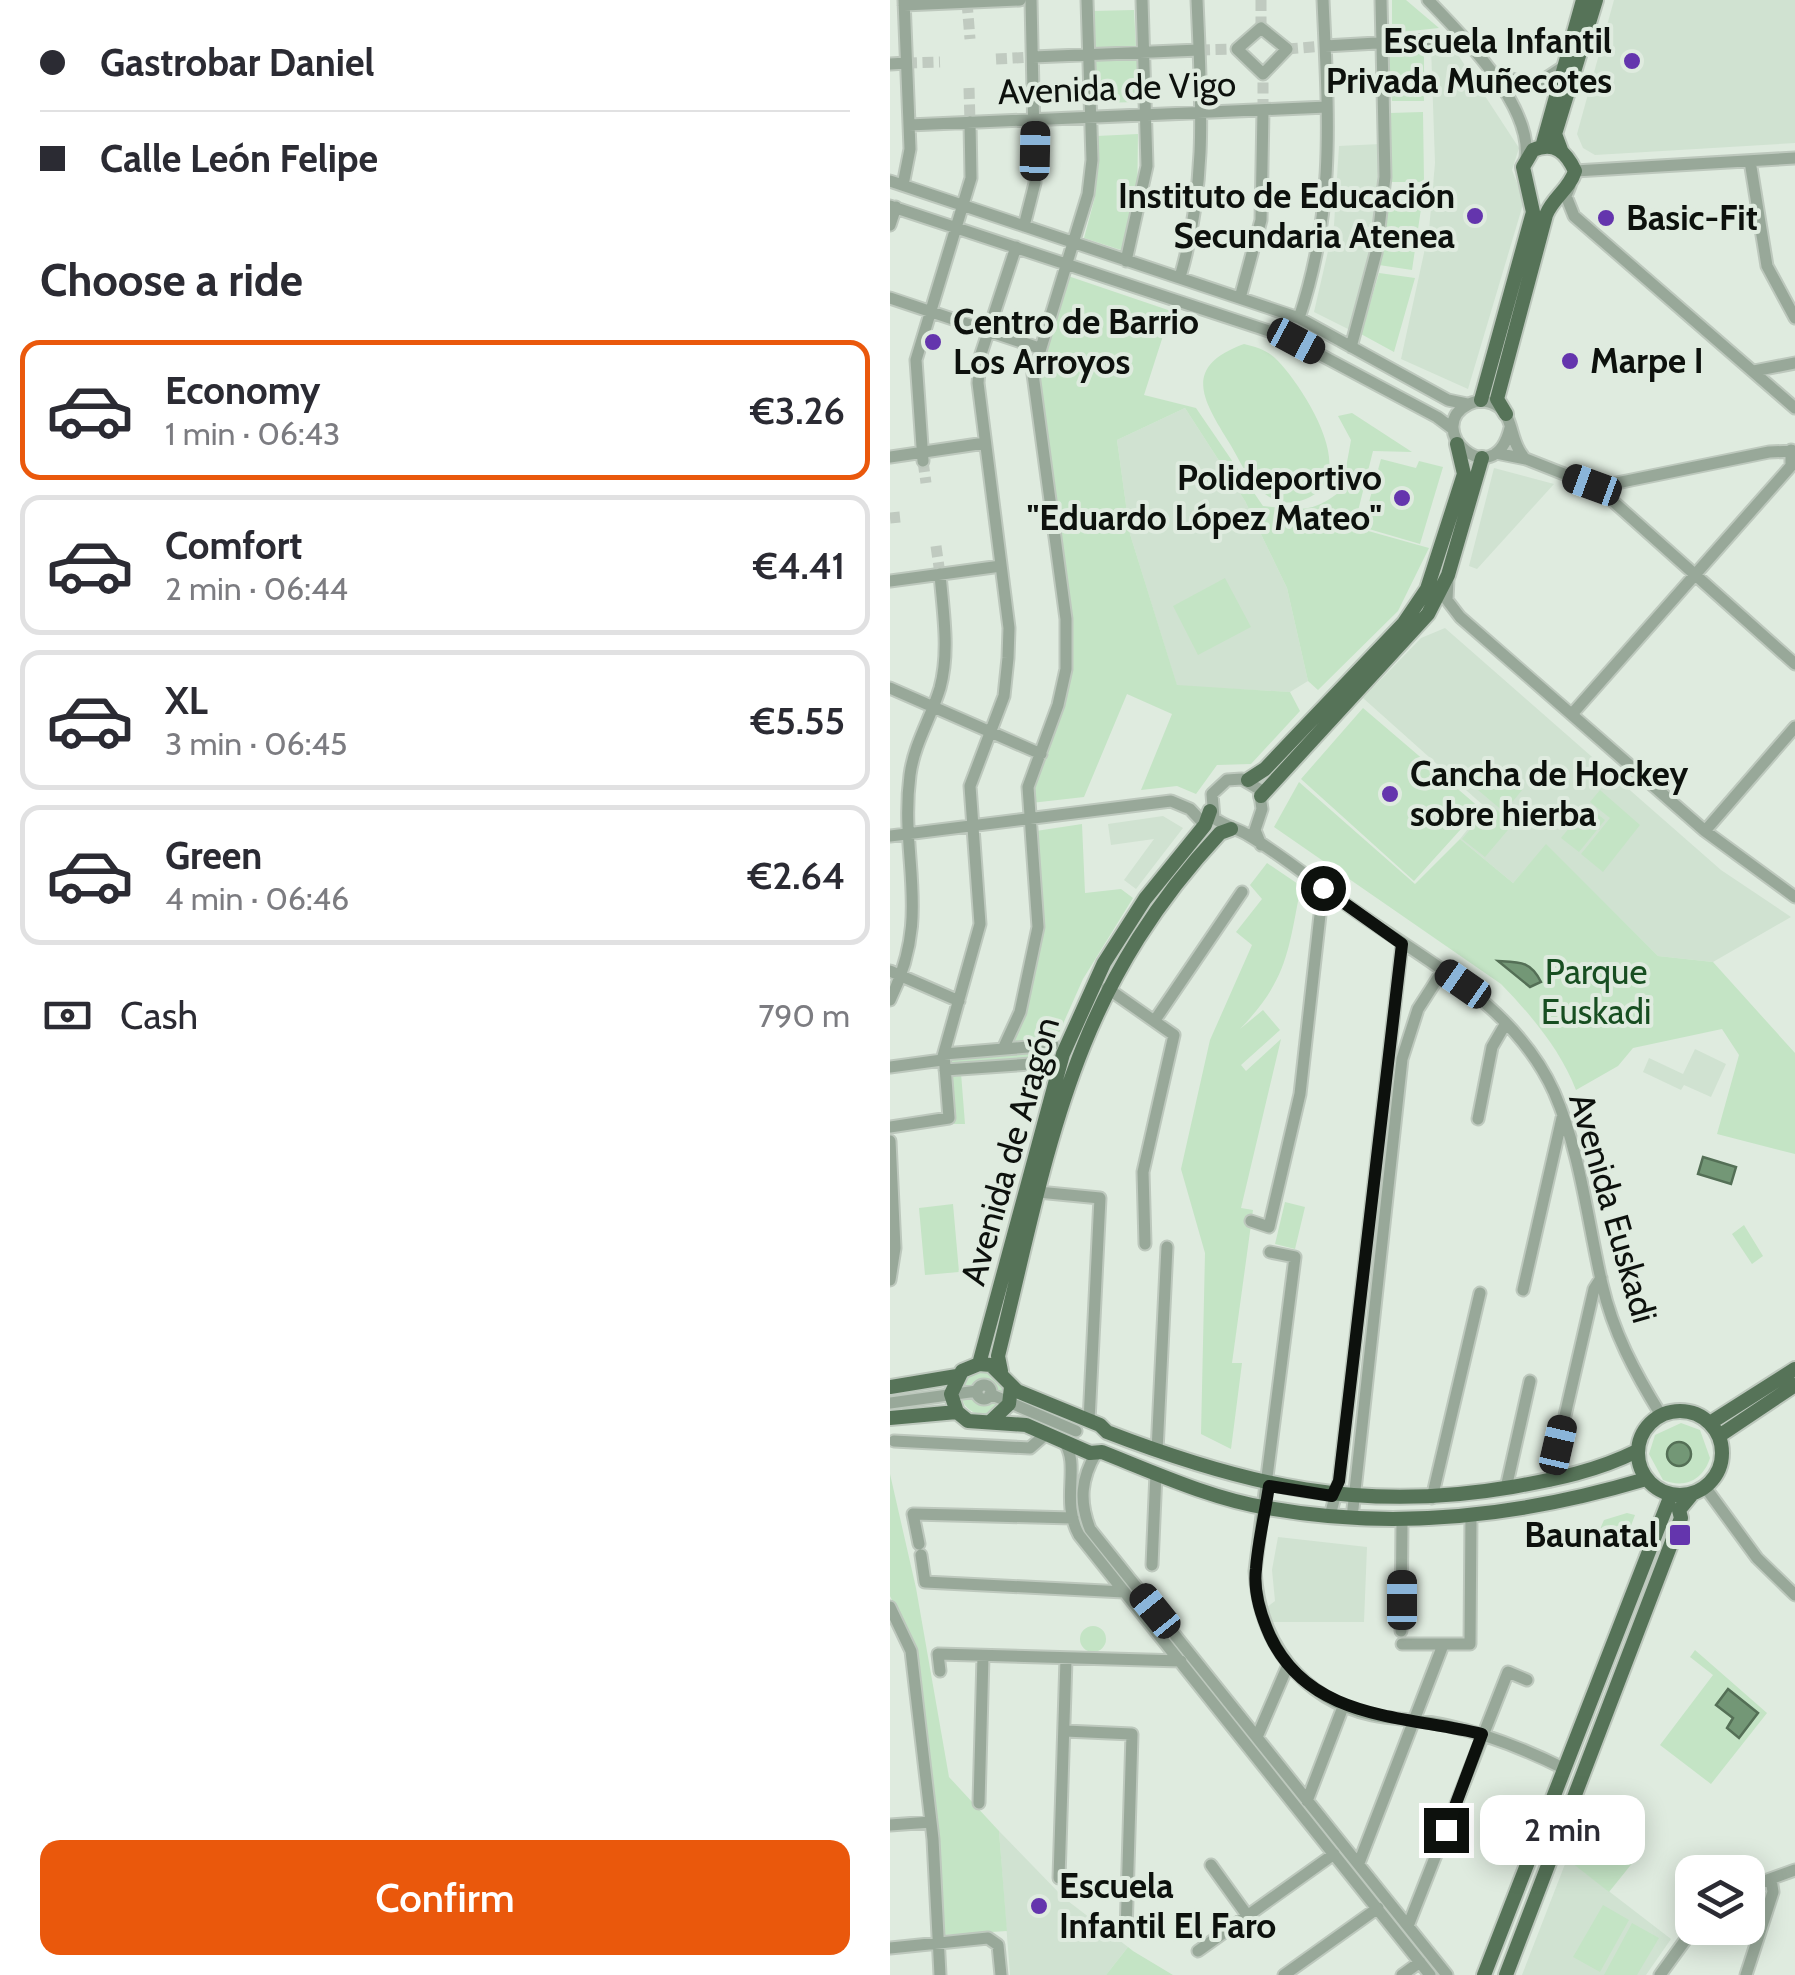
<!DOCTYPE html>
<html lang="en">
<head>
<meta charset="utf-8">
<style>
	body { margin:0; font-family:Cabin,sans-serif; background:#f2f2f3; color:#2b2b33; height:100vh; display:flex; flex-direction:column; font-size:38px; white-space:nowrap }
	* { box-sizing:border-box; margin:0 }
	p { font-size:32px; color:#7c7c81 }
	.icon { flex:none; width:55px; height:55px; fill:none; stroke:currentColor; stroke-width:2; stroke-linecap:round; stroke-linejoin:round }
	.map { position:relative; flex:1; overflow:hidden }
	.panel { display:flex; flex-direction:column; background:#fff; width:890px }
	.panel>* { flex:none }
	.banner { display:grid; align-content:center; height:220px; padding:0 40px; background:#fff }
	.buttons { position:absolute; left:785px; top:1855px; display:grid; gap:20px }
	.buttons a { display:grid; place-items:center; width:90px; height:90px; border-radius:20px; background:#fff; box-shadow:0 5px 25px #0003; font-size:50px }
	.end { position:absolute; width:45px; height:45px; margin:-22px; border:12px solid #0d110d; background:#fff; box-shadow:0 0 0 5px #fff }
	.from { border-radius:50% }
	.bubble { position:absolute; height:70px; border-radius:20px; background:#fff; box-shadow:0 5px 25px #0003; font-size:32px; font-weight:600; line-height:70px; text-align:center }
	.car { position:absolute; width:30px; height:60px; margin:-30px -15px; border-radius:12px; box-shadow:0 0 8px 2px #0007; background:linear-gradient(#222 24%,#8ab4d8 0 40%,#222 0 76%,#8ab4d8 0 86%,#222 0) }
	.banner b { display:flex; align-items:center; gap:35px; height:95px; font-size:38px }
	.banner b+b { border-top:2px solid #e1e1e2 }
	.banner i { width:25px; height:25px; background:#2b2b33 }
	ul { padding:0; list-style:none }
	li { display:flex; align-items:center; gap:30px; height:140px; margin:0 20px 15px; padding:0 20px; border:5px solid #e1e1e2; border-radius:20px }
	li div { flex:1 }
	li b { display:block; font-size:38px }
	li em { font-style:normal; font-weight:600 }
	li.on { border-color:#ea580c }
	li>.icon { width:90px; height:90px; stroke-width:1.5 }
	h2 { padding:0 40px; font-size:45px; line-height:120px }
	.pay { display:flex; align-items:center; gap:25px; height:110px; padding:0 40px; font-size:38px }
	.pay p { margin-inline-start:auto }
	.action { display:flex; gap:20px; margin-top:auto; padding:20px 40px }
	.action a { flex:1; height:115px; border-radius:20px; background:#ea580c; color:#fff; font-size:40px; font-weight:600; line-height:115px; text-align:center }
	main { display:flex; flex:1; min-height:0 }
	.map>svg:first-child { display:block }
	.built { fill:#d0e2d1 }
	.green { fill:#c4e4c5; fill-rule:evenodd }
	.water { fill:#739776; stroke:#546f56; stroke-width:2.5 }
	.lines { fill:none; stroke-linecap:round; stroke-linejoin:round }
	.minor-tunnel { stroke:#c0cac0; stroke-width:11; stroke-dasharray:11 5.5; stroke-linecap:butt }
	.minor-casing { stroke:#bdc8bd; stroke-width:15 }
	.major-casing { stroke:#bdc8bd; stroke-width:18 }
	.minor { stroke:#98a899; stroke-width:11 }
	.major { stroke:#567358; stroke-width:14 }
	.route { stroke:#0d110d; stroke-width:12 }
	.poi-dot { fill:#6435ad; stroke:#dfebdf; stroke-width:4 }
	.labels { text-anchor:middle; stroke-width:8; stroke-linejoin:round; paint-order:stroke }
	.poi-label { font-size:35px; font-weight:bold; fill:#0d110d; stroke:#dfebdf; text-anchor:start }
	.street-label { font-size:35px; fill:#0d110d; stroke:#dfebdf }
	.park-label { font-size:35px; fill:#174e21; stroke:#dfebdf }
</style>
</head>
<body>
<main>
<section class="panel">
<div class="banner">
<b><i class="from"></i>Gastrobar Daniel</b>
<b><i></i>Calle León Felipe</b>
</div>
<h2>Choose a ride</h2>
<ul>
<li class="on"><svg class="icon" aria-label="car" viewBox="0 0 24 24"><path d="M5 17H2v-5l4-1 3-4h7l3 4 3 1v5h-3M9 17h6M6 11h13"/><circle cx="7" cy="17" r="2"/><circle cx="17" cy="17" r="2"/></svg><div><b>Economy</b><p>1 min · 06:43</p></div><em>€3.26</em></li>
<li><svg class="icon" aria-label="car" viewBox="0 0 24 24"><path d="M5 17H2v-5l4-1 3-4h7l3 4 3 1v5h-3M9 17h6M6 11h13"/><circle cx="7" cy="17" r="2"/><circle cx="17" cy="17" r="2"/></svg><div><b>Comfort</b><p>2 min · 06:44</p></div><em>€4.41</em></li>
<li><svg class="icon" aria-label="car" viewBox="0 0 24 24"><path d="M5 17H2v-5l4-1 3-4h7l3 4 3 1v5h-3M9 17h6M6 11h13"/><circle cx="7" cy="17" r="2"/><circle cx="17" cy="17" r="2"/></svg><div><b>XL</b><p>3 min · 06:45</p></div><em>€5.55</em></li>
<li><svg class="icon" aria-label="car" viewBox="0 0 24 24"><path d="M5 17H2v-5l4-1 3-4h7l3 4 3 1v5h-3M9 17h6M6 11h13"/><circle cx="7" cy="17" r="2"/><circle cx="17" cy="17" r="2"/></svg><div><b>Green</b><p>4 min · 06:46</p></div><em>€2.64</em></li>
</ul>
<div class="pay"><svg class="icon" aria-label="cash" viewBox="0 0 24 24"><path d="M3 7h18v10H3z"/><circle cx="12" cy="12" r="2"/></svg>Cash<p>790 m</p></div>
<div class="action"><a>Confirm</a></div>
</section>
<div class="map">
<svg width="905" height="1975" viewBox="0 0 905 1975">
	<rect width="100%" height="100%" fill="#dfebdf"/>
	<!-- built -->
	<path class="built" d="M 724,0 L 905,0 L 905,143 L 705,155 L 693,148 L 687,134 Z
		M 561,44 L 629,148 L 622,170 L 634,201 L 578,389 L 511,359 L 539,230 L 545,163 L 541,46 Z
		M 490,144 L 482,249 L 460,330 L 424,312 L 444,225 L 449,146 Z
		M 295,408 L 355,501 L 397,588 L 418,681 L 400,692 L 287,686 L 240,534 L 227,440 Z
		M 604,468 L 664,484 L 587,569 L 579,566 Z
		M 555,628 L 831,870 L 901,917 L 823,962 L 768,956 L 656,845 L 623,883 L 570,839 L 595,807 L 473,698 L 531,638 Z
		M 273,816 L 293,828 L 246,889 L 234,880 L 264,839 L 221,845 L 218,824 Z
		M 805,1049 L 836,1064 L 821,1097 L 794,1085 L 791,1090 L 753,1072 L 759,1058 L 793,1074 Z
		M 388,1537 L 477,1547 L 474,1622 L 382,1622 L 377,1607 L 385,1601 L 382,1570 Z
		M 109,1831 L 174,1898 L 238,1947 L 216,1975 L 120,1975 Z
		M 677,1859 L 781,1939 L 756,1975 L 632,1975 Z"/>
	<!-- green -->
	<path class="green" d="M 502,0 L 516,0 L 549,28 L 502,33 Z
		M 244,10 L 246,49 L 202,50 L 202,11 Z
		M 496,43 L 534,44 L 534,101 L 502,101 Z
		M 202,61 L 249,61 L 249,102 L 204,103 Z
		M 533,112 L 534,182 L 500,182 L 499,113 Z
		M 248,134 L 247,206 L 234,251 L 194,238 L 205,197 L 207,136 Z
		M 498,198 L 532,202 L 522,270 L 489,265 Z
		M 489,273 L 525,278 L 504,352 L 471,334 Z
		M 178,276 L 281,311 L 254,395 L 306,408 L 373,506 C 410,510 422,514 452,490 L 461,440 L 448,416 L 462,413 L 522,452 L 483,451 L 464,527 L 539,548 L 508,611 L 428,690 L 418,681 L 397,588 L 355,501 L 295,408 L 227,440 L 240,534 L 287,685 L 400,692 L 410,711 L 361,764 L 327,765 L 306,794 L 287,786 L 251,790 L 282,714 L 237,694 L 194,797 L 141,803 L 141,787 L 179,672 L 146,369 Z
		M 354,344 C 367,347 379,351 388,361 C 412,386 465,467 425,494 C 415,501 399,505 388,501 C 363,492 353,466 340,444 C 313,400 291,367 354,344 Z
		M 491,459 L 526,468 L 529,461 L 553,467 L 530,544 L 472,527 Z
		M 335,578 L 361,627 L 308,655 L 283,606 Z
		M 473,708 L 590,808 L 524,881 L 411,779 Z
		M 601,763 L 633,789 L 614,812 L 582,785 Z
		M 409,782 L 525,884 L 570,839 L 623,883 L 656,844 L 768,956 L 823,962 L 905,1053 L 905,1154 L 827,1134 L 849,1055 L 832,1029 L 743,1048 L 728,1066 L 686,1090 C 670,1049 641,1015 611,984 L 384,827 Z
		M 710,790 L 750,825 L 713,872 L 691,854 L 720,818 L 700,802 Z
		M 601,805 L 623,824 L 595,857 L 572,839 Z
		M 697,806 L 715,820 L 689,852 L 671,838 Z
		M 192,824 L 195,893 L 231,889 L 243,898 L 193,979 L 156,1062 L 71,1073 L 75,1124 L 64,1124 L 61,1057 L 117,1052 C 149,973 154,915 146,831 Z
		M 377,863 L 411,886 C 398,951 398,979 350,1029 L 373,1010 L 390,1030 L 351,1065 L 356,1071 L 391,1039 L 351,1208 L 363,1210 L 342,1363 L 352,1363 L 341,1449 L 311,1434 L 315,1253 L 291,1169 L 320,1040 L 362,945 L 346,932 L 372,899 L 360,885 Z
		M 395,1202 L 415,1207 L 405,1249 L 385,1244 Z
		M 63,1204 L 69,1272 L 35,1275 L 29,1208 Z
		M 854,1225 L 873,1256 L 862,1264 L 842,1234 Z
		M71 1393a21 21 0 1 1 42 0a21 21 0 1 1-42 0Z
		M 791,1423 L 810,1430 L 820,1458 C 813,1480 795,1489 773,1480 L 759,1454 L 765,1435 ZM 793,1442 L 800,1447 L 799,1462 L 783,1465 L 777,1452 Z
		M 0,1474 L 26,1588 L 59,1777 L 109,1831 L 117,1931 L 54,1935 L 24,1644 L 0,1596 Z
		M 737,1513 L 745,1515 L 736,1539 L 710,1529 L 714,1520 Z
		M190 1639a13 13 0 1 1 26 0a13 13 0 1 1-26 0Z
		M 805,1650 L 877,1713 L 821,1784 L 770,1745 L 823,1675 L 800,1657 Z
		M 703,1823 L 748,1856 L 719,1892 L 678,1860 Z
		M 713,1905 L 739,1920 L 710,1972 L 683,1957 Z
		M 742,1923 L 769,1938 L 747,1975 L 714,1975 Z
		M 238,1947 L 243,1951 L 283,1975 L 216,1975 Z"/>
	<!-- water -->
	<path class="water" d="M 608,961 C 630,962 641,961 651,982 L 640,987 Z
		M 813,1157 L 846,1167 L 841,1184 L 808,1174 Z
		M777 1454a12 12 0 1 1 24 0a12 12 0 1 1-24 0Z
		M 838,1689 L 868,1713 L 849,1738 L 837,1728 L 843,1718 L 826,1705 Z"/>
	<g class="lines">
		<!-- minor-tunnel -->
		<path class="minor-tunnel" d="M 371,0 L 371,28
			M 77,2 L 80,39
			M 397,49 L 435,46
			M 309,50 L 347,49
			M 106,59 L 143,57
			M 16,63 L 50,62
			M 79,88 L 80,122
			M 373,110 L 373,74
			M 33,461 L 36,483
			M 0,518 L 10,517
			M 46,546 L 50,574"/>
		<!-- minor casing -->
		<g class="minor-casing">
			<path id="minor" d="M 538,0 C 573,36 642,105 636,158
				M 14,5 L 130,0
				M 371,28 L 397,49 L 373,74 L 347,49 Z
				M 435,46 L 573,38
				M 143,57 L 309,50
				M 0,64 L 16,63
				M 612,76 L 644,86 L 673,67
				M 19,125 L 437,107
				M 860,161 L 877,266 L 905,318
				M 685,171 L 905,158
				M 0,181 L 409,318 L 558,400 L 577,404
				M 13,185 L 20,149 L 14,0
				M 680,186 L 676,196 L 684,216 L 905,408
				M 0,206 L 397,337 L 547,417 L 563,429
				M 0,225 L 6,207
				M 134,226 L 145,183 L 141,0
				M 236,261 L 257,166 L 252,0
				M 290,277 C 318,182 311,98 307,0
				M 0,298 L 149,348
				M 350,298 L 371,220 L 373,110
				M 409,318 C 446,208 438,114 433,0
				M 461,347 L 486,253 L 495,177 L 491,0
				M 864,371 L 905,363
				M 620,428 C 604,496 531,428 579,404 C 589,399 601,401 609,407 C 624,419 620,441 633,456
				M 606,453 L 636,459 L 707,487 L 879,452 L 905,451
				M 0,457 L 95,443
				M 33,461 L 26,360 L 81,178 L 80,122
				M 707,487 L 905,664
				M 558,578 L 557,600 L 570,617 L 815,831 L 905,897
				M 0,581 L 111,566
				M 0,688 L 151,754
				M 682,714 L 901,466 L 901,450
				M 815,831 L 905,727
				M 0,836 L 281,801 L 300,809 L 315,825
				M 371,845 L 365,830 L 372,809 L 369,789 L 352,779 L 337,780 L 322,794 L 324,818 C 335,827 347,828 358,835 C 395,857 429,886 464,910 C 538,962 625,1006 664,1092 C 691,1154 697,1219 712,1284 C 723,1332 745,1373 771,1415
				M 0,971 L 69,1001
				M 217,988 L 284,1035 L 253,1172 L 255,1244
				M 0,1000 C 43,913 9,860 20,775 C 24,744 41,718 50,688 C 60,651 53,612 50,574
				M 265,1020 L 352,892
				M 113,1049 L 130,1012 L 148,927 L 138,787 L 168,705 L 176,669 L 176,619 L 143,374 L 198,194 L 202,160 L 197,0
				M 0,1067 L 52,1060 L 90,924 L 80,786 L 114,696 L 118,658 L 119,628 L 88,383 L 90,357 L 126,247
				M 55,1070 L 170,1062
				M 588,1119 L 602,1047 L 616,1023
				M 0,1127 L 59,1118 L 54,1054 L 163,1045
				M 0,1141 L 5,1248 L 0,1280
				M 148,1192 L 210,1198 L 199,1421
				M 361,1221 L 379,1227 L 410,1094 L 433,888
				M 380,1252 L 405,1257 L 365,1571 C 369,1642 411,1699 482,1715 C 507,1720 534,1720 559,1726 C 600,1735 637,1750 675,1769
				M 633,1290 L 672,1118
				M87 1392a7 7 0 1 1 14 0a7 7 0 1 1-14 0Z
				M 100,1394 L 186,1431
				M 0,1403 L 87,1391
				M 4,1441 L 140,1448 L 156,1434
				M 174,1442 C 191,1465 170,1501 189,1535 L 540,1975
				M 267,1451 L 277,1247
				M 206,1453 C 191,1479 189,1501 200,1529 L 557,1975
				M 660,1481 L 704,1289 L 711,1278
				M 815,1487 L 867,1558 L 905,1595
				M 616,1488 L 640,1381
				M 542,1498 L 590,1293
				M 440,1516 L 449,1481 L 512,944
				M 462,1518 L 512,1059 L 528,1009 L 553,970
				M 29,1544 L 23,1514 L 183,1518
				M 31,1555 L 35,1582 L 234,1592
				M 262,1565 L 266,1473
				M 0,1607 L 21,1651 L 43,1839 L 50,1975
				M 511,1631 L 512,1522
				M 512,1644 L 580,1644 L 581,1516
				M 50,1671 L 48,1654 L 291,1661
				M 175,1731 L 242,1734 L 236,1933
				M 367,1737 L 398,1665
				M 417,1801 L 453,1707
				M 89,1803 L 93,1656
				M 0,1825 L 41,1822
				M 469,1863 L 553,1645
				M 321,1865 L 357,1915
				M 169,1878 L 176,1659
				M 858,1887 L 905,1870
				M 518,1926 L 618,1672 L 637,1680
				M 0,1948 L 98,1938 L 108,1945 L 111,1975
				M 308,1951 L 444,1854
				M 394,1975 L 488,1908
				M 512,1975 L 530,1962
				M 770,1975 L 804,1928
				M 856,1975 L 883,1892 L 881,1879"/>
		</g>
		<!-- major casing -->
		<g class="major-casing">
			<path id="major" d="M 652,147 L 693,0
				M 671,150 L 665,134 L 706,0
				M 591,400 L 643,212 L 633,167 L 643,150 C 665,141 676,152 685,171 C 679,190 663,197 656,215 L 607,399 L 616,414
				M 358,780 L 375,769 L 514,623 L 537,589 L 574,474 L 567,444
				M 371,796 L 538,614 L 558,575 L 592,458
				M 89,1364 L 173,1054 L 214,963 L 255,899 L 315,825 L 320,811
				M 111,1371 L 108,1356 C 159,1150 178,996 330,833 L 341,829
				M 0,1387 L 67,1376
				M748 1453a42 42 0 1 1 84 0a42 42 0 1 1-84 0Z
				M 0,1418 L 67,1412
				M 100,1422 L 119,1404 L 121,1387
				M 820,1423 L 905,1369
				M 829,1436 L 905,1385
				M 747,1451 C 707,1471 667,1479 622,1487 C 472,1513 357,1486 217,1432 L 210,1425 L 127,1391 L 101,1365 L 89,1364 L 72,1371 L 61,1394 L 67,1412 L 78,1421 L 136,1425 L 200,1453 L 212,1452 C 265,1473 322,1499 378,1508 C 507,1531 632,1516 756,1479
				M 594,1975 L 781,1495
				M 616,1975 L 791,1518 L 789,1510 L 803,1493"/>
		</g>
		<!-- minor -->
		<use href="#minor" class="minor"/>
		<!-- major -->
		<use href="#major" class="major"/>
	</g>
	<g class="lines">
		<!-- route -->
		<path class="route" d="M 433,888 L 512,944 L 449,1481 L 442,1496 L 379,1486 C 375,1514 368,1541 366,1569 C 363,1592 371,1616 380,1636 C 420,1721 514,1715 592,1734 L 556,1830"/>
	</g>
	<!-- markers -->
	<g class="poi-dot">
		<circle cx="742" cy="61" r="10"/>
		<circle cx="585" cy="216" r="10"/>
		<circle cx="716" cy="218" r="10"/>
		<circle cx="43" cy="342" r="10"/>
		<circle cx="680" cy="361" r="10"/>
		<circle cx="512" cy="498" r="10"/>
		<circle cx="500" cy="794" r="10"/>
		<rect x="778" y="1523" width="24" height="24" rx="5"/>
		<circle cx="149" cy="1906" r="10"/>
	</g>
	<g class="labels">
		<!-- poi labels -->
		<g class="poi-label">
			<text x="722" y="53" text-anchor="end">Escuela Infantil<tspan x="722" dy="40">Privada Muñecotes</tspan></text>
			<text x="565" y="208" text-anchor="end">Instituto de Educación<tspan x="565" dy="40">Secundaria Atenea</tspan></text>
			<text x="736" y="230">Basic-Fit</text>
			<text x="63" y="334">Centro de Barrio<tspan x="63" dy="40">Los Arroyos</tspan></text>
			<text x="700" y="373">Marpe I</text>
			<text x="492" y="490" text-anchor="end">Polideportivo<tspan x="492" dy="40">"Eduardo López Mateo"</tspan></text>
			<text x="520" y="786">Cancha de Hockey<tspan x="520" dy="40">sobre hierba</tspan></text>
			<text x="768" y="1547" text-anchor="end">Baunatal</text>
			<text x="169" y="1898">Escuela<tspan x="169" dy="40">Infantil El Faro</tspan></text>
		</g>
		<!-- street labels -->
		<g class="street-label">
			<text transform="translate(227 88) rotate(-2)" y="12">Avenida de Vigo</text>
			<text transform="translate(120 1151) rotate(-74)" y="12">Avenida de Aragón</text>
			<text transform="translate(723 1208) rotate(74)" y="12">Avenida Euskadi</text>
		</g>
		<!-- park labels -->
		<g class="park-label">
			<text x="706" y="984">Parque<tspan x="706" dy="40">Euskadi</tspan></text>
		</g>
	</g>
</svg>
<div class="buttons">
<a><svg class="icon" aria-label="layers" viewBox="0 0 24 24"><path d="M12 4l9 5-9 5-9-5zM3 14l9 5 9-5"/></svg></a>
</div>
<i class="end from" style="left:433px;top:888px"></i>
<i class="end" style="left:556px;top:1830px"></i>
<div class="bubble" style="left:590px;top:1795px;width:165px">2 min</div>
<i class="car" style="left:145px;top:151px;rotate:1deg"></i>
<i class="car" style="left:406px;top:341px;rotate:118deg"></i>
<i class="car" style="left:702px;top:485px;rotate:290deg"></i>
<i class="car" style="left:573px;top:984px;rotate:305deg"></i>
<i class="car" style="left:668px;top:1445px;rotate:13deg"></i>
<i class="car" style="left:512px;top:1600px;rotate:0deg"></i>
<i class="car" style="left:265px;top:1611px;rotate:321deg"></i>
</div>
</main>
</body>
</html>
